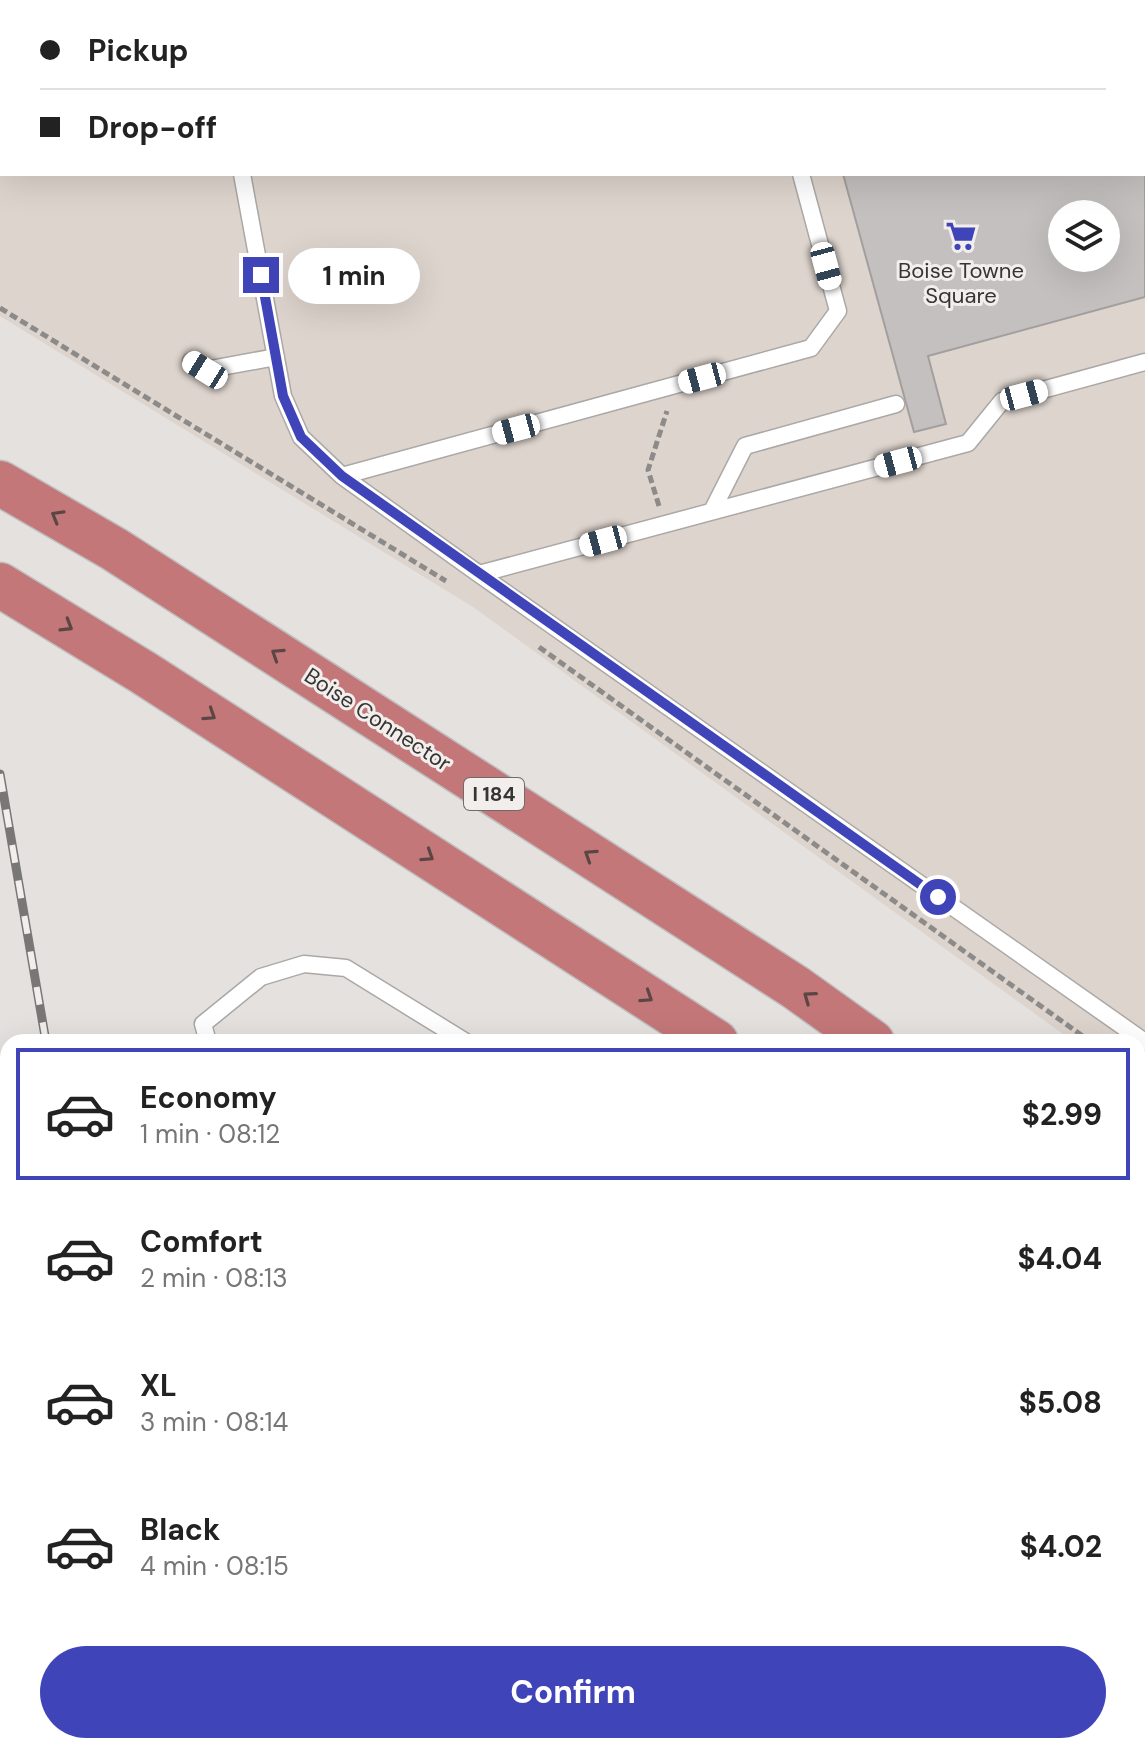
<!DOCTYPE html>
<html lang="en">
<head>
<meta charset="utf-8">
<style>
	body { margin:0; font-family:"DM Sans",sans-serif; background:#f2f2f2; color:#222; height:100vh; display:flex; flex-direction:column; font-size:30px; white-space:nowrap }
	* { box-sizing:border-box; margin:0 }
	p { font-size:26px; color:#767676 }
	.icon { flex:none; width:44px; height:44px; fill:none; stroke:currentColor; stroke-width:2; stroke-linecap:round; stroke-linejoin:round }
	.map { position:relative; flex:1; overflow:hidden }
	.drawer { position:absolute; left:0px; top:1034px; width:1146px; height:720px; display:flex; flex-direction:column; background:#fff; border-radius:24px 24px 0 0; box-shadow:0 8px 32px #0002 }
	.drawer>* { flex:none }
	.guide { position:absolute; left:0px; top:0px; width:1146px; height:176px; box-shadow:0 8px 32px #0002; display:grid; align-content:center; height:176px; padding:0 40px; background:#fff }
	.fabs { position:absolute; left:1048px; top:200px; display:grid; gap:16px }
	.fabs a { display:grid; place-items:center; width:72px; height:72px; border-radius:50%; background:#fff; box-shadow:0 8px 32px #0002; font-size:40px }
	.end { position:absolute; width:36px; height:36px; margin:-18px; border:10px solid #4044b9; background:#fff; box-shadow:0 0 0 4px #fff }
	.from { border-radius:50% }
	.bubble { position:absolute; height:56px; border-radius:28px; background:#fff; box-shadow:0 8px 32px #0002; font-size:26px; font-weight:700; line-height:56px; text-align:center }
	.car { position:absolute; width:24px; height:48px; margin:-24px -12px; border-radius:10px; box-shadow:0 0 6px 2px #0007; background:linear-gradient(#fff 24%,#345 0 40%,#fff 0 76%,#345 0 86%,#fff 0) }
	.guide b { display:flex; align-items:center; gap:28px; height:76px; font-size:30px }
	.guide b+b { border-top:2px solid #e0e0e0 }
	.guide i { width:20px; height:20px; background:#222 }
	ul { padding:14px 0 0; list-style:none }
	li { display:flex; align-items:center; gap:24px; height:132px; margin:0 16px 12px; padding:0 24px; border:4px solid transparent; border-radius:0px }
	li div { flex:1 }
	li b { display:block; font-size:30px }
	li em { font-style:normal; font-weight:700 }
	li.current { border-color:#4044b9 }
	li>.icon { width:72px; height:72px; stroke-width:1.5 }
	.action { display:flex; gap:16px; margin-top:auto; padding:16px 40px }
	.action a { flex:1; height:92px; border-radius:48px; background:#4044b9; color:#fff; font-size:32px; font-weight:700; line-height:92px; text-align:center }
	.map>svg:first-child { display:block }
	.built { fill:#ddd4cd; fill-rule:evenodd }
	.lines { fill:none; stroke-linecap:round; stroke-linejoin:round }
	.canal { stroke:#89c1cb; stroke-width:30 }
	.building { fill:#c3c0bf; stroke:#a29f9e; stroke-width:2; fill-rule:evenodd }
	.lane-casing { stroke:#aba8a6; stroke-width:19 }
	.street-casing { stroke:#aba8a6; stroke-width:35 }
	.secondary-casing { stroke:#aba8a6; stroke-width:47 }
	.primary-casing { stroke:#bfbebe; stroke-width:47 }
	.highway-casing { stroke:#bfbebe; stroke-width:47 }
	.path { stroke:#8d8b89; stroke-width:5; stroke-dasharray:8 4; stroke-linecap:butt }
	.lane { stroke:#fff; stroke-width:16 }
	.street { stroke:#fff; stroke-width:32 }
	.secondary { stroke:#edd6d7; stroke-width:44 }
	.primary { stroke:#dcadaf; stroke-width:44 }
	.highway { stroke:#c47779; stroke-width:44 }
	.rail-casing { stroke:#797776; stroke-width:9 }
	.rail { stroke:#f1eeec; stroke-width:6; stroke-dasharray:18; stroke-linecap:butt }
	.oneway { stroke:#5a4645 }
	.route { stroke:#4044b9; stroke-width:10 }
	.labels { text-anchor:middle; stroke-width:6; stroke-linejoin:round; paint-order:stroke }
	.shield { fill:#f1eeec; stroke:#6e6c6b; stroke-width:2 }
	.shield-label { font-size:20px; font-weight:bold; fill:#363534 }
	.poi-label { font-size:22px; fill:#363534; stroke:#f1eeec }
	.street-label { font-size:22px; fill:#363534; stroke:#f1eeec }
</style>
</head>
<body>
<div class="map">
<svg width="1145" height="1754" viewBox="0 0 1145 1754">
	<rect width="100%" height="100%" fill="#e4e1de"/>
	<!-- built -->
	<path class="built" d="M 0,0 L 1145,0 L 1145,1093 L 1138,1088 L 1138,1042 L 1074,1042 L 473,607 L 0,316 ZM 2,2 L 1144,2 L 1144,174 L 2,174 ZM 1062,214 L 1106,214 L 1106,258 L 1062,258 Z"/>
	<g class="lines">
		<!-- canal -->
		<path class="canal" d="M 1138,1660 L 1145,1653
			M 1046,1754 L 1054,1746"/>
	</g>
	<!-- building -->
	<path class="building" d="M 724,0 L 1145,0 L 1145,297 L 928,356 L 946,424 L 914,432 L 843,174 L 1144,174 L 1144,2 ZM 1062,214 L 1106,214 L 1106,258 L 1062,258 Z
		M 406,1746 L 552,1746 L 552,1754 L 407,1754 Z
		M 733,1746 L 770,1746 L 771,1751 L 735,1754 Z"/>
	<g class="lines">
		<!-- lane casing -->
		<g class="lane-casing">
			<path id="lane" d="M 210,0 L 210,2
				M 691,0 L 692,2
				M 37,2 L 51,0
				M 0,7 L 2,7
				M 242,174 L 283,396 L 301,437 L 342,476 L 479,574 L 1145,1042
				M 191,361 L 205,370 L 276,357
				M 342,476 L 811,348 L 838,311 L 801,174
				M 712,511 L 745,446 L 896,404
				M 479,574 L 968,443 L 1002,401 L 1145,362
				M 208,1042 L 203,1024 L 261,977 L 304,964 L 346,968 L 466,1042
				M 969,1754 L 974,1746"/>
		</g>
		<!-- street casing -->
		<g class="street-casing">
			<path id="street" d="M 660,1746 L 661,1754"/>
		</g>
		<!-- secondary casing -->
		<g class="secondary-casing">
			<path id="secondary" d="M 1138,1439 L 1145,1438
				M 45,1746 L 46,1754
				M 1129,1746 L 1130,1754"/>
		</g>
		<!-- primary casing -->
		<g class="primary-casing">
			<path id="primary" d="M 0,1516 L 8,1560
				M 0,1715 L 8,1713"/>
		</g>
		<!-- highway casing -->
		<g class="highway-casing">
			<path id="highway" d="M 0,483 L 114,549 L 795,987 L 872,1042
				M 0,585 L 144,673 L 716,1042
				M 1138,1233 L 1145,1238
				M 1138,1323 L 1145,1327"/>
		</g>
		<!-- path -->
		<path class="path" d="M 0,308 L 446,581
			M 659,506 L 648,470 L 667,411
			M 539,647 L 1091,1042
			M 1138,1077 L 1145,1082
			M 1138,1389 L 1145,1389
			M 1138,1492 L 1145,1488"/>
		<!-- lane -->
		<use href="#lane" class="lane"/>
		<!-- street -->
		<use href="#street" class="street"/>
		<!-- secondary -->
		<use href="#secondary" class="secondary"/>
		<!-- primary -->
		<use href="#primary" class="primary"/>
		<!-- highway -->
		<use href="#highway" class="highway"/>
		<!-- rail casing -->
		<g class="rail-casing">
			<path id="rail" d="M 0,774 L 46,1042
				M 166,1746 L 167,1754"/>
		</g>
		<!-- rail -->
		<use href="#rail" class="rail"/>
	</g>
	<!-- one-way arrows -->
	<defs><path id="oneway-chevron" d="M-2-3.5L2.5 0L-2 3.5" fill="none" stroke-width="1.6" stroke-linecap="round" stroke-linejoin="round" transform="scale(2)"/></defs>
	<g class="oneway">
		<use href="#oneway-chevron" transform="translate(57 516) rotate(-150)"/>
		<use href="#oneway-chevron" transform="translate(67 626) rotate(31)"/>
		<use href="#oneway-chevron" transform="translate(277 654) rotate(-147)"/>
		<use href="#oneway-chevron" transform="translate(210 715) rotate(33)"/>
		<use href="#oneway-chevron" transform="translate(590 855) rotate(-147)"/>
		<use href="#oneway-chevron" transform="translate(428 856) rotate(33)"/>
		<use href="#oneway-chevron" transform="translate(647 997) rotate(33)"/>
		<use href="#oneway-chevron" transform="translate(809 997) rotate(-144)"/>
	</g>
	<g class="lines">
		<!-- route -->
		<path class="route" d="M 261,275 L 283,396 L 301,437 L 342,476 L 938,897"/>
	</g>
	<!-- icons -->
	<defs>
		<g id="supermarket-bare" transform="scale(2.4)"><path d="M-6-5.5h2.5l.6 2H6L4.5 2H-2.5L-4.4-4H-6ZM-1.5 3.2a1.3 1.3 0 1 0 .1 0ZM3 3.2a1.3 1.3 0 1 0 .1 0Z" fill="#4044b9" stroke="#f1eeec" stroke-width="2.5" paint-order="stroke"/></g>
	</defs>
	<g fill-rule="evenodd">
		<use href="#supermarket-bare" x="961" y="236"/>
	</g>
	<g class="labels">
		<!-- shield labels -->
		<rect class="shield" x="464" y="778" width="60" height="32" rx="6"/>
		<g class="shield-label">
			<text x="494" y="801">I 184</text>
		</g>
		<!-- poi labels -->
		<g class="poi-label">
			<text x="961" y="278">Boise Towne<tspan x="961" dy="25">Square</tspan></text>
		</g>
		<!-- street labels -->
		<g class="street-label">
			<text transform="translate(378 719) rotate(33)" y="8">Boise Connector</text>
		</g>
	</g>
</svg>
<div class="fabs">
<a><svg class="icon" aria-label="layers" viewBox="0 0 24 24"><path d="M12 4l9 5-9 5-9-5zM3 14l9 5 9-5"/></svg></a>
</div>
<i class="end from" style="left:938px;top:897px"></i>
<i class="end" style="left:261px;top:275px"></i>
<div class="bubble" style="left:288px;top:248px;width:132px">1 min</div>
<i class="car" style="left:826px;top:266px;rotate:165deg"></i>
<i class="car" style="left:205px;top:370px;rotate:302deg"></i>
<i class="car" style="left:702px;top:378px;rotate:255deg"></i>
<i class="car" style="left:1024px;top:395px;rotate:75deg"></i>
<i class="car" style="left:516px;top:429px;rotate:255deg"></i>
<i class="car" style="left:898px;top:462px;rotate:255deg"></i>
<i class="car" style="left:603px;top:541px;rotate:255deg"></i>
<div class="guide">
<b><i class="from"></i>Pickup</b>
<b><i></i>Drop-off</b>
</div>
<section class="drawer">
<ul>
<li class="current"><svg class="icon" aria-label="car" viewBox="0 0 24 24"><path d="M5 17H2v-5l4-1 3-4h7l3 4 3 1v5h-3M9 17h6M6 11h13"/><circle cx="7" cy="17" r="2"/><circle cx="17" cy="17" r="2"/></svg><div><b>Economy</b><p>1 min · 08:12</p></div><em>$2.99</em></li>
<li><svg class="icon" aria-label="car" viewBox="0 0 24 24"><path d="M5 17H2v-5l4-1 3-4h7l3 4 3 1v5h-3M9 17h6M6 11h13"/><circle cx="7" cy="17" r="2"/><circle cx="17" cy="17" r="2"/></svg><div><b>Comfort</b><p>2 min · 08:13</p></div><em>$4.04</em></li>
<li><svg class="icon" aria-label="car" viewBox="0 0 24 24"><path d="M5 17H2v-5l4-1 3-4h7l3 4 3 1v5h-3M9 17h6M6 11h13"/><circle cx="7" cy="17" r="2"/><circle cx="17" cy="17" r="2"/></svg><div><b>XL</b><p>3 min · 08:14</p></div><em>$5.08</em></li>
<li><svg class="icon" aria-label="car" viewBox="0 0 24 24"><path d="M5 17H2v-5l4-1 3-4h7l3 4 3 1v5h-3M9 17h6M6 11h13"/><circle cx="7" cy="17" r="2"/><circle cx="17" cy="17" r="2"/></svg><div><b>Black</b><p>4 min · 08:15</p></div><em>$4.02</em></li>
</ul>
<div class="action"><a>Confirm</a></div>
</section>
</div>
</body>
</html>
